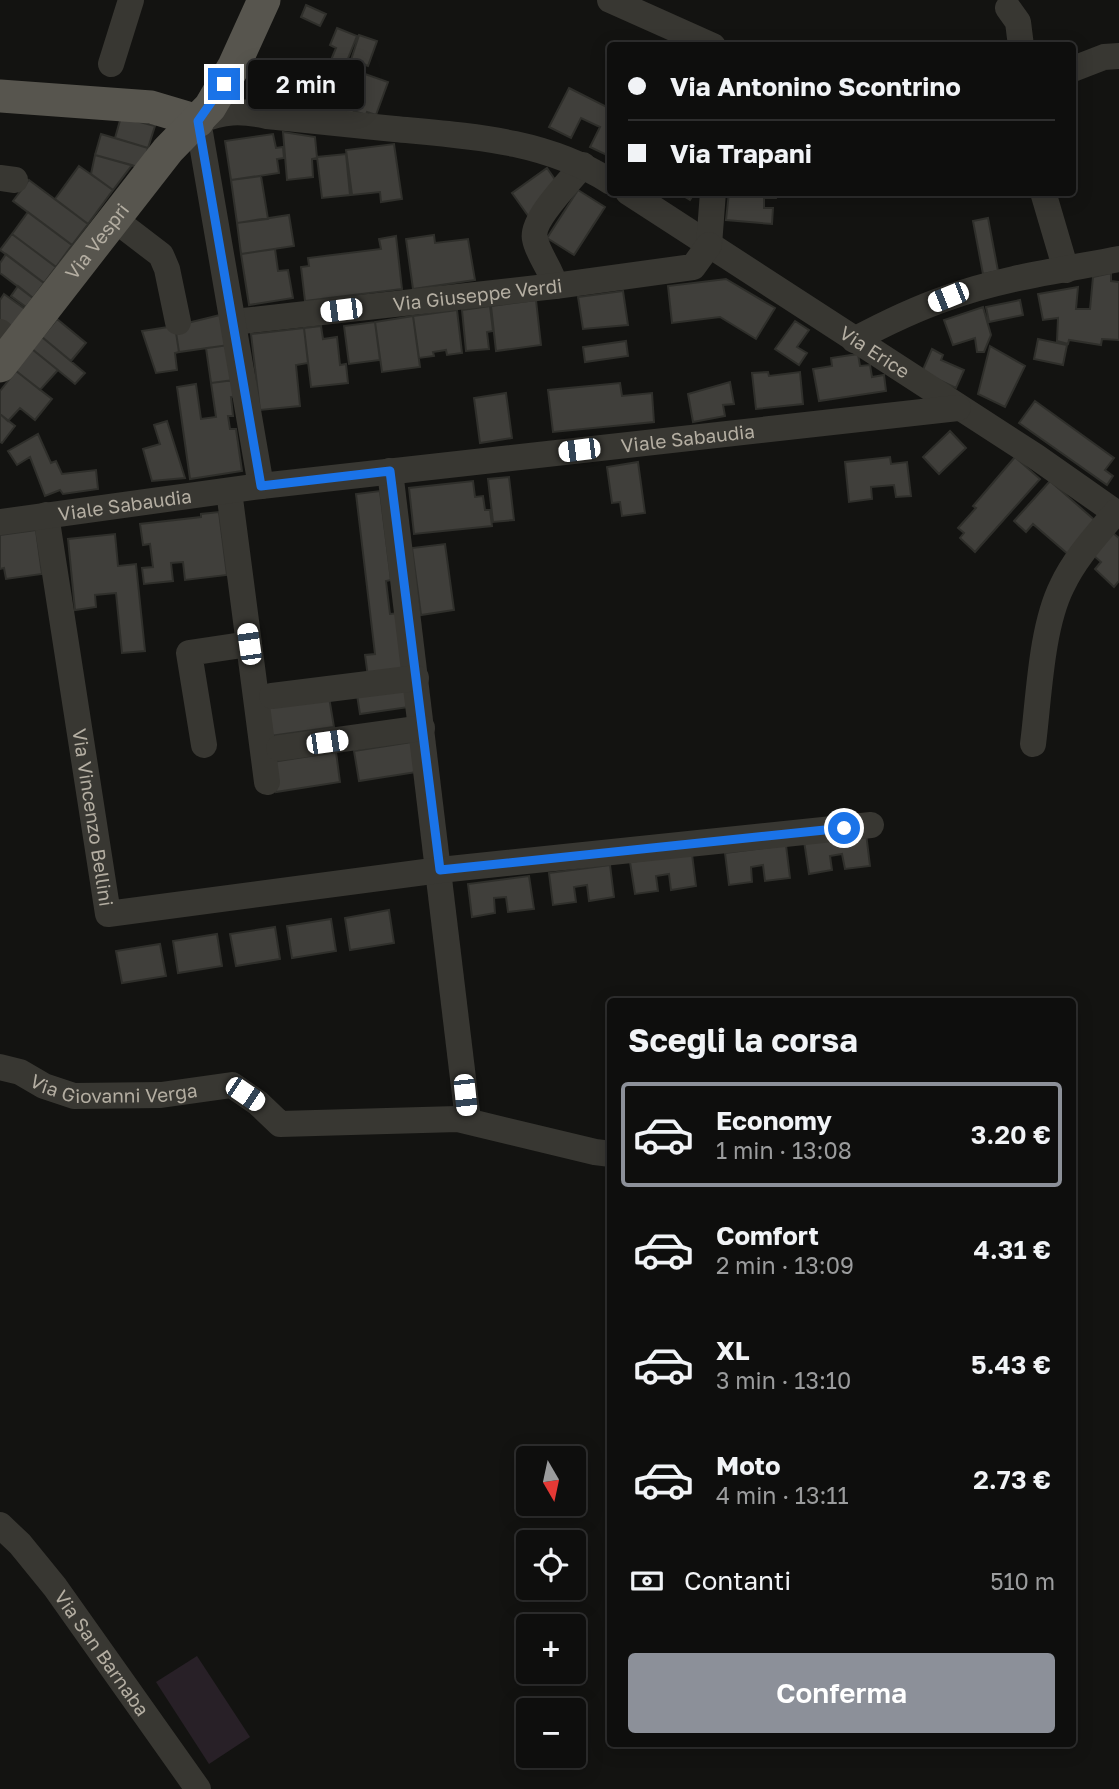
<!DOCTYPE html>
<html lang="it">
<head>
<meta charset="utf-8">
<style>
	body { margin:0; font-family:"Golos Text",sans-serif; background:#171716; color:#f1f3f6; height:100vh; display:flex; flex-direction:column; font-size:26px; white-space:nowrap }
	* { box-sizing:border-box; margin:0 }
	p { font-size:23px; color:#9b9c9d }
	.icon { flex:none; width:38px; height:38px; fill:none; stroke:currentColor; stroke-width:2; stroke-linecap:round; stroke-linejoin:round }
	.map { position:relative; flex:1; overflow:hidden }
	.sheet { position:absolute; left:607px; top:998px; width:469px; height:749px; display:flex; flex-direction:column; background:#0e0e0d; border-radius:7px; box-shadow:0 4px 18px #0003,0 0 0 2px #2e2e2e }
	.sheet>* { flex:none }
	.hud { position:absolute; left:607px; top:42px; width:469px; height:154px; border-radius:7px; box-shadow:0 4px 18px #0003,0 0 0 2px #2e2e2e; display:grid; align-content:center; height:154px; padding:0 21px; background:#0e0e0d }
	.needle { width:46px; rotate:171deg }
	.fabs { position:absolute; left:516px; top:1446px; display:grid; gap:14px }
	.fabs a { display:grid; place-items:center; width:70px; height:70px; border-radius:7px; background:#0e0e0d; box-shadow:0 4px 18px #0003,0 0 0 2px #2e2e2e; font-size:35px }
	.end { position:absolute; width:32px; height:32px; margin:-16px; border:9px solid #1a73e8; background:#fff; box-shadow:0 0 0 4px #fff }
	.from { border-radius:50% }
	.bubble { position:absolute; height:49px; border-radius:7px; background:#0e0e0d; box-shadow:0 4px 18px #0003,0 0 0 2px #2e2e2e; font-size:23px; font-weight:600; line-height:49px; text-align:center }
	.car { position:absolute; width:21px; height:42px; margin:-21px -10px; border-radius:9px; box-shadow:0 0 5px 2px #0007; background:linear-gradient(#fff 24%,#345 0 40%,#fff 0 76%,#345 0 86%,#fff 0) }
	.hud b { display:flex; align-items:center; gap:24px; height:66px; font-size:26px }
	.hud b+b { border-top:2px solid #2e2e2e }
	.hud i { width:18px; height:18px; background:#f1f3f6 }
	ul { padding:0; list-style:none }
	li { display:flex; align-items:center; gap:21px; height:105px; margin:0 14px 10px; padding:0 7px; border:4px solid transparent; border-radius:7px }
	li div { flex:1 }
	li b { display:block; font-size:26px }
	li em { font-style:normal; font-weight:600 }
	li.active { border-color:#8c9099 }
	li>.icon { width:63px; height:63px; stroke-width:1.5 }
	h2 { padding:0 21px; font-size:32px; line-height:84px }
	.pay { display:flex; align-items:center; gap:18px; height:77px; padding:0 21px; font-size:26px }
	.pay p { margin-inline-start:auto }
	.primary-button { display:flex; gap:14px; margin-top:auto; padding:14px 21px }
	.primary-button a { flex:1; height:80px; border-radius:7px; background:#8c9099; color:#fff; font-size:28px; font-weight:600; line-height:80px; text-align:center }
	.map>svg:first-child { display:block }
	.green { fill:#282027 }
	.building { fill:#403f3b; stroke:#2f2f2b; stroke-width:2 }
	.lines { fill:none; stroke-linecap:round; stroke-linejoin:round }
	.minor { stroke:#383732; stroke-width:26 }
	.major { stroke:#57554e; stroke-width:33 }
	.route { stroke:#1a73e8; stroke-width:9 }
	.labels { text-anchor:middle; stroke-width:6; stroke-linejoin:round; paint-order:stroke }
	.street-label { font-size:19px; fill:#b4aea2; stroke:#0e0e0c }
</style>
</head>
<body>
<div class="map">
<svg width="1119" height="1789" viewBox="0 0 1119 1789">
	<rect width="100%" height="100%" fill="#131311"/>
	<!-- green -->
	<path class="green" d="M 197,1656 L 250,1737 L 209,1764 L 156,1682 Z"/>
	<!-- building -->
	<path class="building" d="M 306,5 L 326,14 L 320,26 L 301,17 Z
		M 337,28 L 357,36 L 345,66 L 331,60 L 336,48 L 330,45 Z
		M 359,35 L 377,41 L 368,66 L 351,60 Z
		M 348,68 L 388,82 L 376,115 L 367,112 L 366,115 L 354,111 L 352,116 L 335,109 Z
		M 258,69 L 327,89 L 321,111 L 309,112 L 250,94 Z
		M 569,88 L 611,109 L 611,157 L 590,147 L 600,127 L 581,118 L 571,138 L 549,127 Z
		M 121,117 L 155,126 L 148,148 L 115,138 Z
		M 283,132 L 315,137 L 317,158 L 312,159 L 313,177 L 287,180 Z
		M 101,134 L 148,148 L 145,159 L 138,167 L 95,155 Z
		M 273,134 L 276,148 L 283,147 L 284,158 L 277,159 L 279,173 L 231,180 L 225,141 Z
		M 394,144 L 402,199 L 381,202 L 380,192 L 352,195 L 346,150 Z
		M 346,154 L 350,195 L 322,198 L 317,157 Z
		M 95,155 L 132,165 L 113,190 L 91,174 Z
		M 79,166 L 113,190 L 88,224 L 55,199 Z
		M 547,168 L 558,184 L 529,217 L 512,193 Z
		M 261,176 L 268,219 L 237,223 L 231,180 Z
		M 29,180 L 88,224 L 72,245 L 13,201 Z
		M 578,190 L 605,207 L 574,255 L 547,238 Z
		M 677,192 L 695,192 L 690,200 Z
		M 729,192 L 777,192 L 776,198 L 764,198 L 764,208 L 773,208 L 772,224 L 726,220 Z
		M 28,212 L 72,245 L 56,267 L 12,234 Z
		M 289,215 L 294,246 L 241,254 L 237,223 Z
		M 988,218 L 998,271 L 983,274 L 973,221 Z
		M 12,234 L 56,267 L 44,283 L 0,250 Z
		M 434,235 L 435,243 L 468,239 L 475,280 L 413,289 L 406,239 Z
		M 396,236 L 402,289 L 305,301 L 301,267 L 309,266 L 308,258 L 381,249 L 379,239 Z
		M 275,249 L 278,271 L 288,270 L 293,298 L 249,305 L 241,254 Z
		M 6,254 L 44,283 L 33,298 L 0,273 L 0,263 Z
		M 1111,273 L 1111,281 L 1119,282 L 1119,340 L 1102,339 L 1101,345 L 1069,340 L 1068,344 L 1057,341 L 1058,318 L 1043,320 L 1038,294 L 1078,287 L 1076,309 L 1090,309 L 1093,277 Z
		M 726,279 L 775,308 L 756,339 L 720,317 L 672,323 L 668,286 Z
		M 18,286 L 33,298 L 26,307 L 11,296 Z
		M 623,291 L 628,325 L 583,329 L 578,297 Z
		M 4,294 L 25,309 L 11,328 L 0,320 L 0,300 Z
		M 536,300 L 541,345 L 496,351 L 491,306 Z
		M 1020,300 L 1023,315 L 989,322 L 986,307 Z
		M 490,306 L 493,331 L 487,332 L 489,349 L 466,351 L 462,310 Z
		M 983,307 L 991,335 L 984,352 L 977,352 L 975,338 L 953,345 L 944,320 Z
		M 457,310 L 462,353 L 447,355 L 446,350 L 433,352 L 434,356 L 419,358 L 413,316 Z
		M 224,314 L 229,345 L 179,352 L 175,326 Z
		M 413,316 L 420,367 L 382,372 L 375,322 Z
		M 57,319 L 86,343 L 71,361 L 42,337 Z
		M 795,321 L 809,330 L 797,347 L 807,353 L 799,365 L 775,349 Z
		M 375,322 L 380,360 L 349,364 L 344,326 Z
		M 175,326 L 179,352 L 175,353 L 177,370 L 156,373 L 142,331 Z
		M 321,326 L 323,339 L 337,337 L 340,365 L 346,364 L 348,383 L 311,387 L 304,328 Z
		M 304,328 L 308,363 L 296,365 L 300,406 L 260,410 L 251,334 Z
		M 42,337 L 85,373 L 75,384 L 32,349 Z
		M 1038,339 L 1067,345 L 1063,365 L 1034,359 Z
		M 626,341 L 628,356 L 585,362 L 583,347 Z
		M 229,345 L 234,380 L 211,383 L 206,348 Z
		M 990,346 L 1025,366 L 1005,407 L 978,394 Z
		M 32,349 L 58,370 L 40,390 L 15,370 Z
		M 932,349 L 943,355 L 941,360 L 964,370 L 956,388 L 922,372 Z
		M 858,354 L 860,366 L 870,365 L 872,377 L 884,375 L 886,391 L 819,401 L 813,369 L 832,366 L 831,358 Z
		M 16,371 L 52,399 L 35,420 L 20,408 L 8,421 L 0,414 L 0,391 Z
		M 768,372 L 769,376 L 800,372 L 803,404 L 756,409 L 752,373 Z
		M 234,380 L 236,396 L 231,397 L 233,416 L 228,416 L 230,429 L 236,429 L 242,471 L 190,479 L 177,387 L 196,384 L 201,419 L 216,417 L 211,383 Z
		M 730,382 L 734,404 L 723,405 L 725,416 L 693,422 L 688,394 Z
		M 620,383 L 622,396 L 652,393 L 654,422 L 553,432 L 548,390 Z
		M 506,393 L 512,438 L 480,443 L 474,398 Z
		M 1035,401 L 1114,458 L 1105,470 L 1113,476 L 1107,485 L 1019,423 Z
		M 0,414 L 15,426 L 2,443 L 0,442 Z
		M 167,421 L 185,478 L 152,481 L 143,449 L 160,444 L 154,425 Z
		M 950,431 L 966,448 L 939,474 L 923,457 Z
		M 38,434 L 51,463 L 56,461 L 62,474 L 96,470 L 98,489 L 63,494 L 60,490 L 45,496 L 30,457 L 17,465 L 8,451 Z
		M 890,457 L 891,464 L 907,462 L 911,496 L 896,497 L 894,485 L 871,487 L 872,499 L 849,502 L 845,462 Z
		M 1015,457 L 1040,479 L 975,552 L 960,538 L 964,533 L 958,528 L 976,508 L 973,506 Z
		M 638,462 L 645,513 L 622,516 L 620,502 L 612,503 L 607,467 Z
		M 509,477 L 514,520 L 493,522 L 488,479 Z
		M 473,481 L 475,497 L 483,496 L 485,510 L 490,510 L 492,526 L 414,534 L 409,488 Z
		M 1050,481 L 1098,523 L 1069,555 L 1033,524 L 1026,532 L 1014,521 Z
		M 380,491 L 391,580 L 386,581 L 390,614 L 399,613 L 406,672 L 368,677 L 365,655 L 375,654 L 356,494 Z
		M 219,512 L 227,575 L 185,580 L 183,562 L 171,563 L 173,581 L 144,584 L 142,568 L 153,567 L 150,544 L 143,545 L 140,524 L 201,517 L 201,514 Z
		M 36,530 L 42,574 L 6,579 L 4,568 L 0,569 L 0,535 Z
		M 1113,533 L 1119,538 L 1119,581 L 1114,587 L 1095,569 L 1101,562 L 1093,555 Z
		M 115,534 L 118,566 L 136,564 L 145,651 L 122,653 L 116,593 L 95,595 L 96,607 L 75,610 L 68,539 Z
		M 445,544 L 454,610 L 421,615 L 412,548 Z
		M 406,687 L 409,707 L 360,714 L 357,695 Z
		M 329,697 L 334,727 L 270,736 L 265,706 Z
		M 418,741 L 423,771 L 359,781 L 354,751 Z
		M 336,752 L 340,782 L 276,792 L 272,762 Z
		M 866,833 L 870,866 L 845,869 L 842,854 L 830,856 L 832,870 L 809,874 L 804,841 Z
		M 786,845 L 790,878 L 765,881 L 763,865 L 751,867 L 752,882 L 729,885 L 725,853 Z
		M 692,854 L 696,886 L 671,890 L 669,874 L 656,876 L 658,891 L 635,894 L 630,862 Z
		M 610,865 L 614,897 L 589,901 L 587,885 L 574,887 L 576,902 L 553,905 L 549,873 Z
		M 529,876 L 534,909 L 508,912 L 506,897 L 494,898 L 495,913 L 472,917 L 468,884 Z
		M 389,910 L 394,943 L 350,950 L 345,918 Z
		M 331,919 L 336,951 L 292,958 L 287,926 Z
		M 275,927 L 280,959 L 236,966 L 230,934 Z
		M 217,934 L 222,966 L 178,973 L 173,941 Z
		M 160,944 L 166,976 L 122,983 L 116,951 Z"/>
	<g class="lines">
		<!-- minor -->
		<g class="minor">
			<path d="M 610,0 L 713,46"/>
			<path d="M 1008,8 L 1018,22 L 1021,46"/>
			<path d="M 111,64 L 131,0"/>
			<path d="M 1073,69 L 1104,57 L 1119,56"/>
			<path d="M 0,178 L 15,180"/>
			<path id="s1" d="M 628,192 L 1035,456 L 1119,515"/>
			<path d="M 1043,192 L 1066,270"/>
			<path d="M 114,219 L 161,255 L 167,269 L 178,322"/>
			<path d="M 709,245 L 713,192"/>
			<path d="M 555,286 C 551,268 538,255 535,239 C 530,221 570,181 583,165"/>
			<path id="s2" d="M 234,322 L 555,286 L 693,267 L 709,245"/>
			<path d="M 0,332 L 16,347"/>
			<path d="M 854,340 C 884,324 915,309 947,298 C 1002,278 1062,270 1119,259"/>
			<path d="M 390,471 L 468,1120"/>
			<path d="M 261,486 L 198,121 C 225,111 239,110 267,116 C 309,120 352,125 395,129 C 470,136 546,140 611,182"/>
			<path d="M 229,491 L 267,782"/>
			<path id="s3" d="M 46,515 L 108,914 L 440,870 L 871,825"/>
			<path id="s4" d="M 0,522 L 261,486 L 958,408"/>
			<path d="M 272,696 L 416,678"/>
			<path d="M 1033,744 C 1039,697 1041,628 1062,586 C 1075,558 1096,536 1116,512"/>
			<path d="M 204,745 L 189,653 L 249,644"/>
			<path d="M 279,748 L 422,728"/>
			<path id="s5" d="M 0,1067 L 20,1072 L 44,1086 L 74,1096 L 161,1095 L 232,1085 L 258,1103 L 280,1124 L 458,1119 L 595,1152 L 611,1154"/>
			<path id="s6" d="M 0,1525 L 20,1544 L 55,1587 L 198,1789"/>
		</g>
		<!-- major -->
		<g class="major">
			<path d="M 0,96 L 151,107 L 198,121"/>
			<path id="s7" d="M 0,366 L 168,150 L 210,107 L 234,66 L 264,0"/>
		</g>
	</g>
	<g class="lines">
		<!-- route -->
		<path class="route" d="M 224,84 L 198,121 L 261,486 L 390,471 L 440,870 L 844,828"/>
	</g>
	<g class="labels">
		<!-- street labels -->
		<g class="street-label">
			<text dy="7" stroke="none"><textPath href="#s7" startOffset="158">Via Vespri</textPath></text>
			<text dy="7" stroke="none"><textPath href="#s2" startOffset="245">Via Giuseppe Verdi</textPath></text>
			<text dy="7" stroke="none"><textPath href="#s1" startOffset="294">Via Erice</textPath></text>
			<text dy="7" stroke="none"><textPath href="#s4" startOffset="693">Viale Sabaudia</textPath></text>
			<text dy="7" stroke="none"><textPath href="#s4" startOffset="126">Viale Sabaudia</textPath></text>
			<text dy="7" stroke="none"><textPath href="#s3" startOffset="306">Via Vincenzo Bellini</textPath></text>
			<text dy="7" stroke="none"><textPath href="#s5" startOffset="119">Via Giovanni Verga</textPath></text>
			<text dy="7" stroke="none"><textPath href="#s6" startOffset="164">Via San Barnaba</textPath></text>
		</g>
	</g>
</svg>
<div class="fabs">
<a><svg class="needle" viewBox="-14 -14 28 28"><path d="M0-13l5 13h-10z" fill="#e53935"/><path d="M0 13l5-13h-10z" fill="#9b9c9d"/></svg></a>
<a><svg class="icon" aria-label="locate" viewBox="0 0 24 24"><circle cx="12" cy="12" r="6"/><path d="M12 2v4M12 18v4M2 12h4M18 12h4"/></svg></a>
<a>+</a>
<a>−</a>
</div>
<i class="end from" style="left:844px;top:828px"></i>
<i class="end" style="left:224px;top:84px"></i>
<div class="bubble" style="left:248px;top:60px;width:116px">2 min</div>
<i class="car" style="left:948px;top:297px;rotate:248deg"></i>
<i class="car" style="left:341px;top:310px;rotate:263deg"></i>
<i class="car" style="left:579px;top:450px;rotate:263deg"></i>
<i class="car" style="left:249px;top:644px;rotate:352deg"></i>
<i class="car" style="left:327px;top:742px;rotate:82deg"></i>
<i class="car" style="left:245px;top:1094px;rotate:124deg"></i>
<i class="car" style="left:465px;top:1095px;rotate:174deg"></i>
<div class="hud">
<b><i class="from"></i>Via Antonino Scontrino</b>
<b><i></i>Via Trapani</b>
</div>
<section class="sheet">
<h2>Scegli la corsa</h2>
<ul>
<li class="active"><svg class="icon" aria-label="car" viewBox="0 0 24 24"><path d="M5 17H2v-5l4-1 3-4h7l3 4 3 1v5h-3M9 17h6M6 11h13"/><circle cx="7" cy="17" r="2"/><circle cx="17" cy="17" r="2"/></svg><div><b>Economy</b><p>1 min · 13:08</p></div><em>3.20 €</em></li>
<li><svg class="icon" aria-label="car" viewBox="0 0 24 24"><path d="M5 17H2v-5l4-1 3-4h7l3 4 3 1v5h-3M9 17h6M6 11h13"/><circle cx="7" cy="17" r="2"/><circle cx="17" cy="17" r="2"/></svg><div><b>Comfort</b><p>2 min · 13:09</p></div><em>4.31 €</em></li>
<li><svg class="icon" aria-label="car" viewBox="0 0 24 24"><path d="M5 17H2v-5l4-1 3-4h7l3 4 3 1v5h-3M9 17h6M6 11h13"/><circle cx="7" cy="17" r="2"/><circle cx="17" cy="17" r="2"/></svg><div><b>XL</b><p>3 min · 13:10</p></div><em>5.43 €</em></li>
<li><svg class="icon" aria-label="car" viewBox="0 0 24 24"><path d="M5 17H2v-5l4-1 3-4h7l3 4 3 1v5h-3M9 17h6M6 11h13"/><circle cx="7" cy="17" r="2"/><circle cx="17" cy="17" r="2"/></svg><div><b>Moto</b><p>4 min · 13:11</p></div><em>2.73 €</em></li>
</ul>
<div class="pay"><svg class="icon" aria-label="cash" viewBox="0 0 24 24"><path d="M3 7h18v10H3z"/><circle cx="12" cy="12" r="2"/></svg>Contanti<p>510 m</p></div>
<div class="primary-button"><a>Conferma</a></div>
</section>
</div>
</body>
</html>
